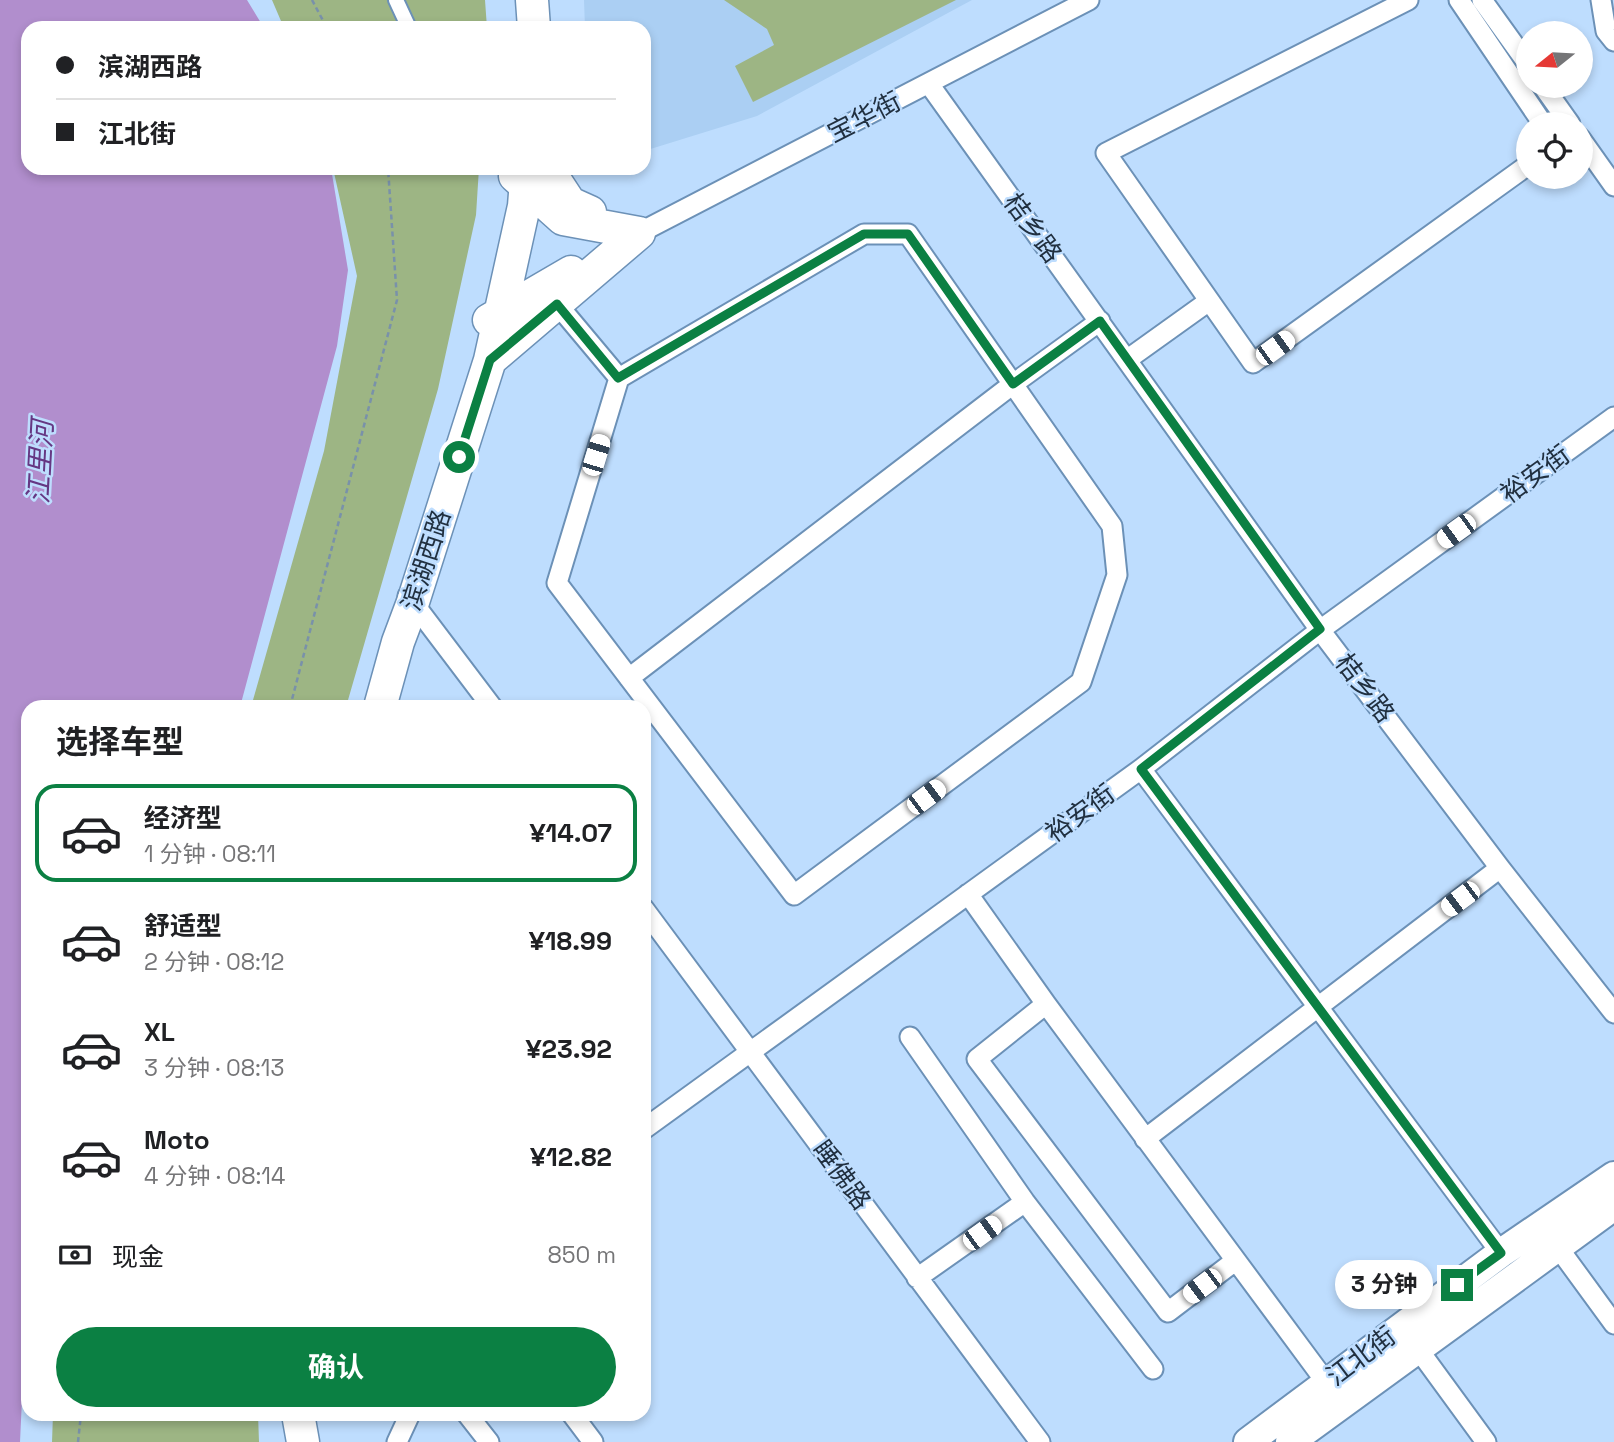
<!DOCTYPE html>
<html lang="zh">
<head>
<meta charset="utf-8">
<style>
	body { margin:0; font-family:"Space Grotesk","Noto Sans SC",sans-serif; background:#f6f6f6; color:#202124; height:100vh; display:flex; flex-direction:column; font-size:26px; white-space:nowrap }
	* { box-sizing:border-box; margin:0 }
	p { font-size:23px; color:#757577 }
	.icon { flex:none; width:38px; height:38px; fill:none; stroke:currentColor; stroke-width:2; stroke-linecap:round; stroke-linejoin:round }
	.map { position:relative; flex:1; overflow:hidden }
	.drawer { position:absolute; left:21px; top:700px; width:630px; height:721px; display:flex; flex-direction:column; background:#fff; border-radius:21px; box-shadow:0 4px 10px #0003 }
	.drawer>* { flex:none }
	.guide { position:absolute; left:21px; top:21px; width:630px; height:154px; border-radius:21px; box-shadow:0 4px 10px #0003; display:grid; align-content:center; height:154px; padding:0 35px; background:#fff }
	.needle { width:46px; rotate:252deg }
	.tools { position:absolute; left:1516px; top:21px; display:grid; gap:14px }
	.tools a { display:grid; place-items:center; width:77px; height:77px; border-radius:50%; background:#fff; box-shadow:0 4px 10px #0003; font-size:35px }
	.end { position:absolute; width:32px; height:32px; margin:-16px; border:9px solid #0b8043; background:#fff; box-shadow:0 0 0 4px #fff }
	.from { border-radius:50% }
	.bubble { position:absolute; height:49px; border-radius:24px; background:#fff; box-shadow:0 4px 10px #0003; font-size:23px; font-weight:700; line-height:49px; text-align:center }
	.car { position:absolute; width:21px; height:42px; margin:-21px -10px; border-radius:9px; box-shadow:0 0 5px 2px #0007; background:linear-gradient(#fff 24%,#345 0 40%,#fff 0 76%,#345 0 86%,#fff 0) }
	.guide b { display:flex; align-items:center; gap:24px; height:66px; font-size:26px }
	.guide b+b { border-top:2px solid #e0e0e0 }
	.guide i { width:18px; height:18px; background:#202124 }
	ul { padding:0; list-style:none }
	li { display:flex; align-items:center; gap:21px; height:98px; margin:0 14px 10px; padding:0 21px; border:4px solid transparent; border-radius:21px }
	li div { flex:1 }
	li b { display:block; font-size:26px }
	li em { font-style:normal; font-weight:700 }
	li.current { border-color:#0b8043 }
	li>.icon { width:63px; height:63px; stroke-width:1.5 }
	h2 { padding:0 35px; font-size:32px; line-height:84px }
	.pay { display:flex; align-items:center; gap:18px; height:77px; padding:0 35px; font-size:26px }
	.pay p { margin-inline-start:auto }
	.primary-button { display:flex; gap:14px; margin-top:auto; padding:14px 35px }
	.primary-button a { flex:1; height:80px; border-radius:42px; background:#0b8043; color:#fff; font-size:28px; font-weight:700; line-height:80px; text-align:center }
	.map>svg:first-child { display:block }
	.built { fill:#abcff3 }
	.green { fill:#9db584 }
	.water { fill:#b18ecd }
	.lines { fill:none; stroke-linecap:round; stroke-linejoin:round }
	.pedestrian-casing { stroke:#6c91b7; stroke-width:18 }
	.minor-casing { stroke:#6c91b7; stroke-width:23 }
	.secondary-casing { stroke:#6c91b7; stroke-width:32 }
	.primary-casing { stroke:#6c91b7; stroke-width:35 }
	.path { stroke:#7991aa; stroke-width:2.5; stroke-dasharray:5 3.5; stroke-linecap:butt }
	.pedestrian { stroke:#fff; stroke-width:14 }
	.minor { stroke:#fff; stroke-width:19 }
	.secondary { stroke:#fff; stroke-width:28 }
	.primary { stroke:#fff; stroke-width:32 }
	.route { stroke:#0b8043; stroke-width:9 }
	.labels { text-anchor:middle; stroke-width:5; stroke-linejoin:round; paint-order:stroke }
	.street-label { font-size:26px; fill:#213040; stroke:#beddfe }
	.water-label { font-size:28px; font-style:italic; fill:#653783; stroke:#beddfe }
</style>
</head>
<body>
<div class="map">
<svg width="1614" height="1442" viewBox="0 0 1614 1442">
	<rect width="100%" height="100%" fill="#beddfe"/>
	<!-- built -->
	<path class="built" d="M 584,0 L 972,0 L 757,116 L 644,151 L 644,28 L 585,28 Z"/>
	<!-- green -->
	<path class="green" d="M 272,0 L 485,0 L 487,28 L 284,28 Z
		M 724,0 L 956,0 L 753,102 L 735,66 L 774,45 L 767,29 Z
		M 333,168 L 479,168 L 476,215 L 438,389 L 346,707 L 251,707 L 324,451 L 357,276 Z
		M 53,1414 L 258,1414 L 259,1442 L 52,1442 Z"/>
	<!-- water -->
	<path class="water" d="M 0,0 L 247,0 L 264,28 L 28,28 L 28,168 L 331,168 L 348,270 L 337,346 L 240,707 L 28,707 L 28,1345 L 24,1356 L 20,1442 L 0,1442 Z"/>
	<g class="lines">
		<!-- pedestrian casing -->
		<g class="pedestrian-casing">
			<path id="pedestrian" d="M 396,0 L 409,28"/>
		</g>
		<!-- minor casing -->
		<g class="minor-casing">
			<path id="minor" d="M 1408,0 L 1106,153 L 1253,363 L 1528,165
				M 1459,0 L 1543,124
				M 1482,0 L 1528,64
				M 1601,0 L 1606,31 L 1614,41
				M 929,84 L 1320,630 L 1500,868 L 1614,1013
				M 1543,86 L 1570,124
				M 1580,138 L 1614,186
				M 639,233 L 1089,0
				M 864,234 L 908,234 L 1112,526 L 1117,575 L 1081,682 L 794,895 L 557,583 L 619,378 Z
				M 557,304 L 619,378
				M 1128,359 L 1209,301
				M 408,596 L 492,707
				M 629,678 L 1013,384 L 1100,321
				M 1141,769 L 1501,1253
				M 968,894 L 1046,1004 L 1326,1382
				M 644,909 L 1040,1442
				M 1046,1004 L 977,1059 L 1168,1312 L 1235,1261
				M 910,1037 L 1025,1202 L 1153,1369
				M 644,1129 L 1141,769 L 1320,630 L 1614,417
				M 1145,1139 L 1500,868
				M 1557,1246 L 1614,1324
				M 917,1278 L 1025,1202
				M 1418,1349 L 1486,1442
				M 467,1414 L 489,1442
				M 572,1414 L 593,1442
				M 397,1442 L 410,1414"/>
		</g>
		<!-- secondary casing -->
		<g class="secondary-casing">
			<path id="secondary" d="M 1248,1442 L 1501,1253 L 1614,1176
				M 1290,1442 L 1614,1206"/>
		</g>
		<!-- primary casing -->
		<g class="primary-casing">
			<path id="primary" d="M 532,0 L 534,28
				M 547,168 L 570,203 L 590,212
				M 515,176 L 563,219 L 639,233
				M 489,320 L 571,272
				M 490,360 L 639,233
				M 380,707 L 398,642 L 413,602 L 490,360 L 524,206 L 527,168
				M 298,1414 L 303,1442"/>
		</g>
		<!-- path -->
		<path class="path" d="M 312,0 L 327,28
			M 290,707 L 397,300 L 388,168
			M 78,1442 L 81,1414"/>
		<!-- pedestrian -->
		<use href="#pedestrian" class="pedestrian"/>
		<!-- minor -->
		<use href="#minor" class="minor"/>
		<!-- secondary -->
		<use href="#secondary" class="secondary"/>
		<!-- primary -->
		<use href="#primary" class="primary"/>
	</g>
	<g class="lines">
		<!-- route -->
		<path class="route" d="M 459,457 L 490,360 L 557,304 L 618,378 L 864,234 L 908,234 L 1013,384 L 1100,321 L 1320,629 L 1141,769 L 1501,1253 L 1457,1285"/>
	</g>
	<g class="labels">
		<!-- street labels -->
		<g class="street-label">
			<text transform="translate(864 117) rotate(-27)" y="9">宝华街</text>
			<text transform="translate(1033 228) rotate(54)" y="9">桔乡路</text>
			<text transform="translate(1535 474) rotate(-36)" y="9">裕安街</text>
			<text transform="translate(426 560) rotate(-72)" y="9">滨湖西路</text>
			<text transform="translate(1365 688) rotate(53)" y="9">桔乡路</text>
			<text transform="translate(1080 813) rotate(-36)" y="9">裕安街</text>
			<text transform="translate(842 1175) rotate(54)" y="9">睡佛路</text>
			<text transform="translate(1361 1356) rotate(-37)" y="9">江北街</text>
		</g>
		<!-- water labels -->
		<g class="water-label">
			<text transform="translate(40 462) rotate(-87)" y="10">江里河</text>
		</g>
	</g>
</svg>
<div class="tools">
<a><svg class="needle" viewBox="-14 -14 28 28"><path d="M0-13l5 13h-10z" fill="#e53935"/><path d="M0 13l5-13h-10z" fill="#757577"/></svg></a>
<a><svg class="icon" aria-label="locate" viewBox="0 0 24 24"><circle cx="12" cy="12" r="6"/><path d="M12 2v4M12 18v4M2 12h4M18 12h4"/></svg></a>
</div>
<i class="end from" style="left:459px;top:457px"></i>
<i class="end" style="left:1457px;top:1285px"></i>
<div class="bubble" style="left:1335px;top:1260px;width:98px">3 分钟</div>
<i class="car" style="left:1275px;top:348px;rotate:54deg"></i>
<i class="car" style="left:596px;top:455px;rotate:17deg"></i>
<i class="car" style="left:1456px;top:531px;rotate:234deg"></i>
<i class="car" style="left:926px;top:797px;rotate:53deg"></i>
<i class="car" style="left:1460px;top:899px;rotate:233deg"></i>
<i class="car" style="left:982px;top:1233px;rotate:54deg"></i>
<i class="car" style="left:1202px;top:1286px;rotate:233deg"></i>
<div class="guide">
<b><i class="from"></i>滨湖西路</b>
<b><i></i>江北街</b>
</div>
<section class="drawer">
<h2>选择车型</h2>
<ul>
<li class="current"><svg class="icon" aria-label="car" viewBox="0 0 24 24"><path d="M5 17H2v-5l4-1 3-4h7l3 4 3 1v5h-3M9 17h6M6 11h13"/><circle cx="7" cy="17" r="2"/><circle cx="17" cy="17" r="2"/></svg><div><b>经济型</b><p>1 分钟 · 08:11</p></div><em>¥14.07</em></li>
<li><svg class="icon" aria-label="car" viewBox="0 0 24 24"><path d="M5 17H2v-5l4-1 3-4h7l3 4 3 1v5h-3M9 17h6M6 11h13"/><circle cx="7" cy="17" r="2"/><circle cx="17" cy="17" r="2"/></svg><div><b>舒适型</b><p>2 分钟 · 08:12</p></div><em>¥18.99</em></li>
<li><svg class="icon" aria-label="car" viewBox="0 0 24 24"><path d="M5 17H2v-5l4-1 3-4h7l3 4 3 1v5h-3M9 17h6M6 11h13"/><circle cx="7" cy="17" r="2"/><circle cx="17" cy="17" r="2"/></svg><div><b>XL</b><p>3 分钟 · 08:13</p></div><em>¥23.92</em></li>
<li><svg class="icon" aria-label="car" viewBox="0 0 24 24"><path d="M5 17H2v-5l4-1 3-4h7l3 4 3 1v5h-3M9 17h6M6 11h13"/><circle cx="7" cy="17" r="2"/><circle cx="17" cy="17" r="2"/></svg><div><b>Moto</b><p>4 分钟 · 08:14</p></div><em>¥12.82</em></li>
</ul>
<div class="pay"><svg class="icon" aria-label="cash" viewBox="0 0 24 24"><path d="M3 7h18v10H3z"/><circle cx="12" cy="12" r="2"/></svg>现金<p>850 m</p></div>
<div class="primary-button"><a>确认</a></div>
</section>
</div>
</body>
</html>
